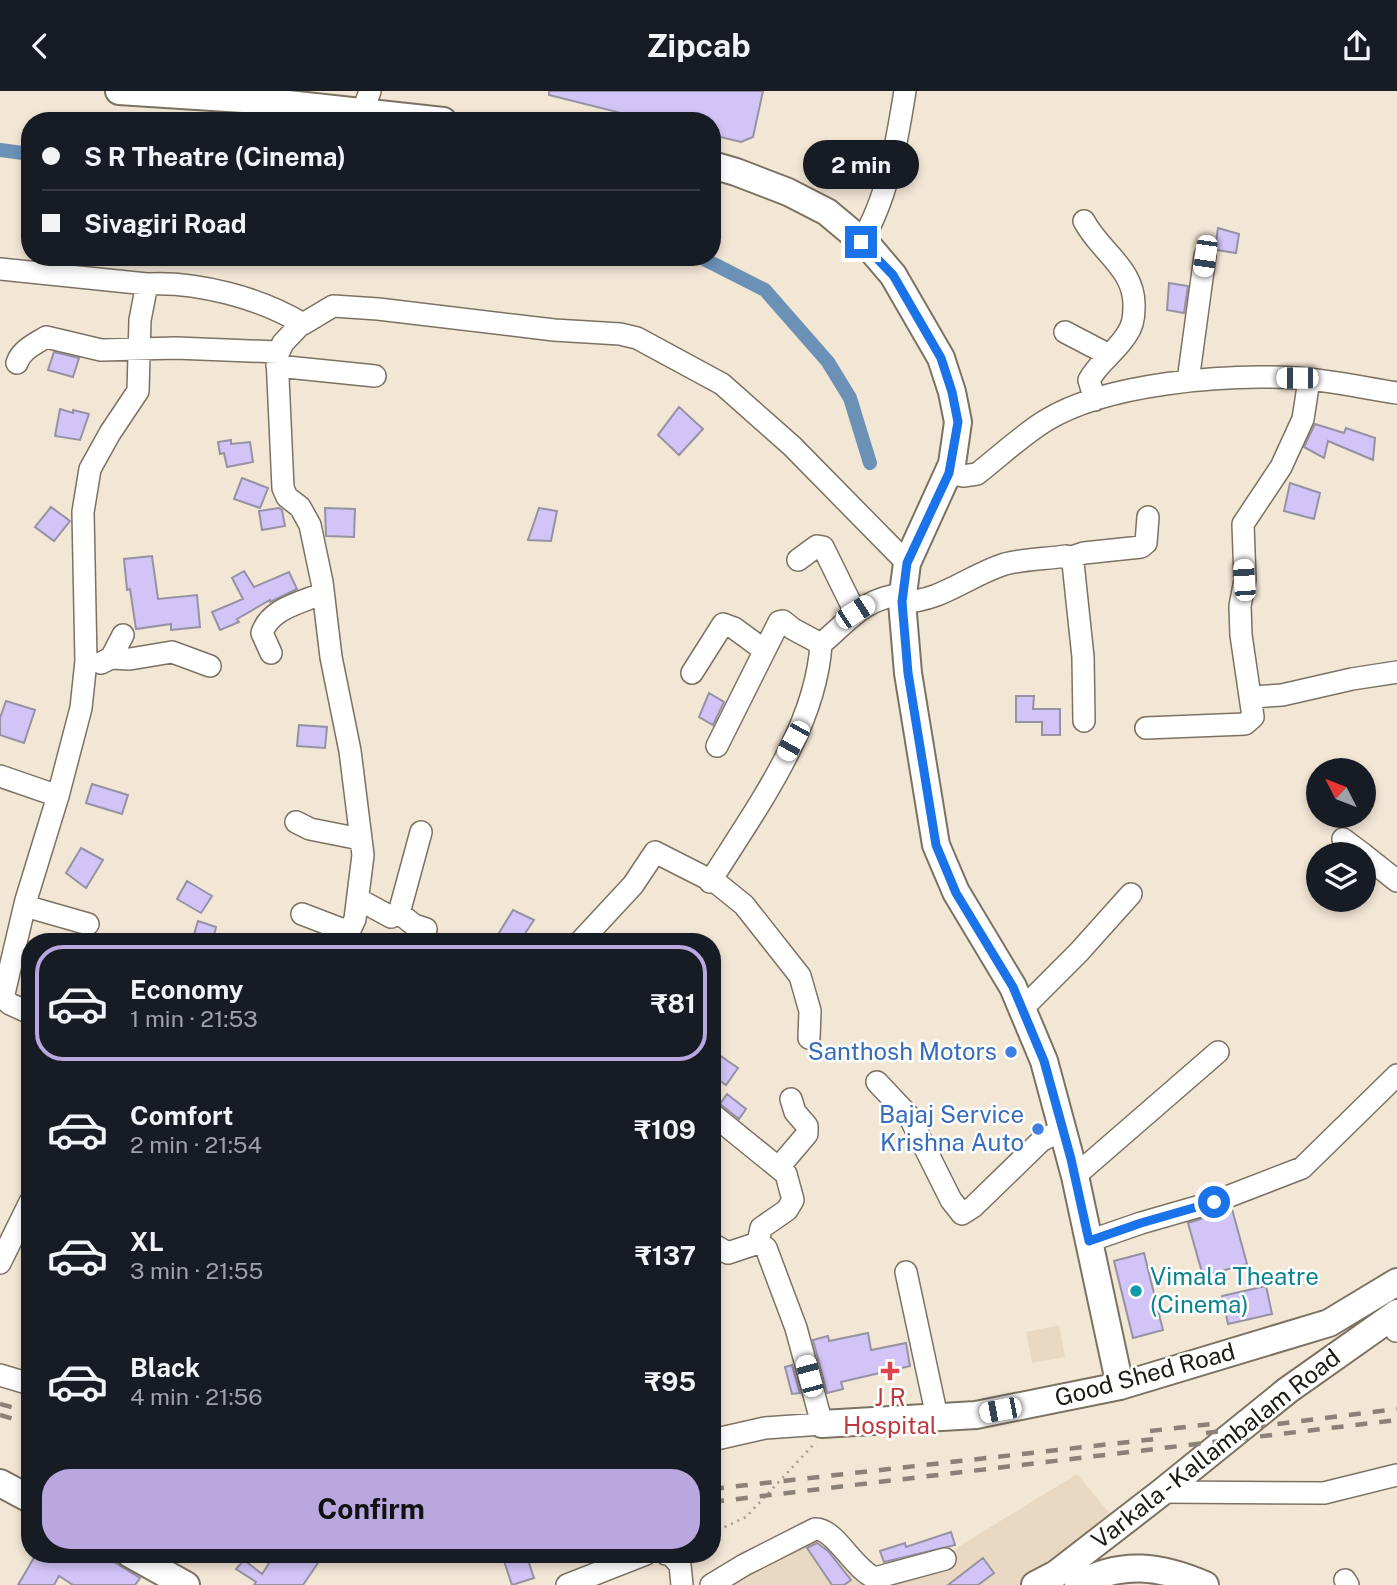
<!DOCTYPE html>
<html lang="en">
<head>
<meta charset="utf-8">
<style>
	body { margin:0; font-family:"Public Sans",sans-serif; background:#20242c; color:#f1f3f6; height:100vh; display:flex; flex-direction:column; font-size:26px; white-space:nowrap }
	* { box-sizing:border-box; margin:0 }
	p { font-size:23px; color:#9ea1a6 }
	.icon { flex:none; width:38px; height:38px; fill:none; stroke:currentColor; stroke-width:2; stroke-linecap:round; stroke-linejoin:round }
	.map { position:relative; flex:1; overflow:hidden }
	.side { position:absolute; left:21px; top:842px; width:700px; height:630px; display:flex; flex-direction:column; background:#171b24; border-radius:28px; box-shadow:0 4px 10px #0003 }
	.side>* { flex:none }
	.hud { position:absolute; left:21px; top:21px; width:700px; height:154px; border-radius:28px; box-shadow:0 4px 10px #0003; display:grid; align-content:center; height:154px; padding:0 21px; background:#171b24 }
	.needle { width:46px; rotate:312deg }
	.buttons { position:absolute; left:1306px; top:667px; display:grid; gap:14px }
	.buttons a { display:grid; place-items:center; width:70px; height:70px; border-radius:50%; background:#171b24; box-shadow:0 4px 10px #0003; font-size:35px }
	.end { position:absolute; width:32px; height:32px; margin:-16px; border:9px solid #1a73e8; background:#fff; box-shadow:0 0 0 4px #fff }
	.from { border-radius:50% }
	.bubble { position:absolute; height:49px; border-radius:24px; background:#171b24; box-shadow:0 4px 10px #0003; font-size:23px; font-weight:700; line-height:49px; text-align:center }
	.car { position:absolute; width:21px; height:42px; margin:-21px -10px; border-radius:9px; box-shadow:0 0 5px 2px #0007; background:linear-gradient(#fff 24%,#345 0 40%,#fff 0 76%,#345 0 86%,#fff 0) }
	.hud b { display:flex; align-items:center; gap:24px; height:66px; font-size:26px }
	.hud b+b { border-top:2px solid #363941 }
	.hud i { width:18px; height:18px; background:#f1f3f6 }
	ul { padding:12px 0 0; list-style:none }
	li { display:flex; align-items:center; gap:21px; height:116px; margin:0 14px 10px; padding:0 7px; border:4px solid transparent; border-radius:28px }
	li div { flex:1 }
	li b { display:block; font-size:26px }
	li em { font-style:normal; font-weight:700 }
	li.active { border-color:#b9a7df }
	li>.icon { width:63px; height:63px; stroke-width:1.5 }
	.button { display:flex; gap:14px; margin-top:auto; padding:14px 21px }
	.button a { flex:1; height:80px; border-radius:28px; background:#b9a7df; color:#111; font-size:28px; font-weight:700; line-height:80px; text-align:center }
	header { display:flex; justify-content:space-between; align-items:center; height:91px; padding:0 21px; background:#171b24; font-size:32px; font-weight:700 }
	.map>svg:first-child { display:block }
	.built { fill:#ead9c2 }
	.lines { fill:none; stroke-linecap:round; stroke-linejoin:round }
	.canal { stroke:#6b91b7; stroke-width:14 }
	.building { fill:#d2c4f7; stroke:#9692a4; stroke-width:2 }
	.minor-casing { stroke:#7c7262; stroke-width:24 }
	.major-casing { stroke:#7c7262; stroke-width:30 }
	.path { stroke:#a59c8f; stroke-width:2.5; stroke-dasharray:2 5; stroke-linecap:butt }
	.minor { stroke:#fff; stroke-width:21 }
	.major { stroke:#fff; stroke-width:26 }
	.rail { stroke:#8a8276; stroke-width:4.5; stroke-dasharray:12 12; stroke-linecap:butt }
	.route { stroke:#1a73e8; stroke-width:9 }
	.shop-dot { fill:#3f7fe0; stroke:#fff; stroke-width:2.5 }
	.culture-dot { fill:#0f9aa8; stroke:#fff; stroke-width:2.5 }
	.health-dot { fill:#e0444e; stroke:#fff; stroke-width:2.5 }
	.labels { text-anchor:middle; stroke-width:5; stroke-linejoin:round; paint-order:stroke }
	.shop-label { font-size:24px; fill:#366cbe; stroke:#fff; text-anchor:end }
	.culture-label { font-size:24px; fill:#0d838f; stroke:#fff; text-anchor:start }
	.street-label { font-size:24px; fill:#1e1a14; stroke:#fff }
	.health-label { font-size:24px; fill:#be3a42; stroke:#fff }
</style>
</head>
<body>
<header><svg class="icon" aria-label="back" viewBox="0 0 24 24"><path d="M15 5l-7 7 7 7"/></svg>Zipcab<svg class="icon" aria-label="share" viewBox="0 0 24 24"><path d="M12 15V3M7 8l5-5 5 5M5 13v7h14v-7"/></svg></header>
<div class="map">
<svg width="1397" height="1494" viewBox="0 0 1397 1494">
	<rect width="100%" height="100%" fill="#f2e6d5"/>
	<!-- built -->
	<path class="built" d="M 1059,1234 L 1065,1266 L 1032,1272 L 1026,1241 Z
		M 1077,1383 L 1112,1425 L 1037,1483 L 1018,1494 L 896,1494 Z
		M 820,1436 L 872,1494 L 718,1494 Z"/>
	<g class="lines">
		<!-- canal -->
		<path class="canal" d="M 0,59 L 30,63
			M 700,166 L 765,199 L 828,271 L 850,307 L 870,372"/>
	</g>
	<!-- building -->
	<path class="building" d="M 549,0 L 763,0 L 753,46 L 741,51 L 712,44 L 712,30 L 653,30 L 549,4 Z
		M 1218,137 L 1239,143 L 1236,162 L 1217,159 L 1215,157 Z
		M 1169,192 L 1188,195 L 1184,222 L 1167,219 Z
		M 54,261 L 79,267 L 73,286 L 48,279 Z
		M 679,316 L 703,338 L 679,364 L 658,344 Z
		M 60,318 L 73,322 L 73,319 L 89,323 L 80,349 L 55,345 Z
		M 1315,333 L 1344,342 L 1346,337 L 1375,347 L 1373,369 L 1328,350 L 1324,367 L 1304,356 Z
		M 231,349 L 231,353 L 250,351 L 253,371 L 227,376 L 224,362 L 220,363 L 218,351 Z
		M 242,387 L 268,397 L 260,417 L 234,408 Z
		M 1290,392 L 1320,402 L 1314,428 L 1284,420 Z
		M 51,416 L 70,430 L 54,450 L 35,436 Z
		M 279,417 L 282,419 L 285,435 L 262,439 L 259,420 Z
		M 325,417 L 355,418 L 354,446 L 326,445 Z
		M 539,417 L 557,420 L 551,450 L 528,449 Z
		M 152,465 L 158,508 L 197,504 L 200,536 L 171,539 L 171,533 L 136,538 L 130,498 L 127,499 L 124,468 Z
		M 244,480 L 254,496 L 289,481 L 297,498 L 270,511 L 270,509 L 237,528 L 239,531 L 220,539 L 212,521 L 243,508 L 232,487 Z
		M 709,602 L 724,611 L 713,634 L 699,626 Z
		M 1016,605 L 1034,605 L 1033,618 L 1060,618 L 1060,644 L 1042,644 L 1042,631 L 1016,631 Z
		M 6,610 L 35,619 L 24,652 L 0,644 L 0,627 Z
		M 299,634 L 327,636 L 325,657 L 297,655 Z
		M 92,693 L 128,704 L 122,723 L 86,712 Z
		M 81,757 L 103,769 L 86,797 L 66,782 Z
		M 187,790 L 212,805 L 201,822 L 177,808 Z
		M 513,819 L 534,829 L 520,850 L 513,850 L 499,842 Z
		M 198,830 L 216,836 L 213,850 L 192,850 Z
		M 712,959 L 738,977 L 726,994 L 712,984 Z
		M 727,1003 L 746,1018 L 739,1028 L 720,1013 Z
		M 1232,1118 L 1247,1173 L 1203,1185 L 1188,1132 Z
		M 1144,1162 L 1163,1239 L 1133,1247 L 1114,1170 Z
		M 1266,1195 L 1272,1223 L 1228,1233 L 1222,1205 Z
		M 868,1242 L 871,1259 L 906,1252 L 910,1275 L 841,1291 L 843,1298 L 827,1302 L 813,1249 L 828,1245 L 829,1250 Z
		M 792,1274 L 800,1302 L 792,1303 L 785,1276 Z
		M 951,1441 L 955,1454 L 884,1471 L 880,1460 L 905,1452 L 906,1456 Z
		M 817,1452 L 828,1460 L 851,1489 L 844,1494 L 832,1494 L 807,1457 Z
		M 41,1463 L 101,1463 L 140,1487 L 135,1494 L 73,1494 L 59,1485 L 54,1494 L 18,1494 L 35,1465 L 39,1467 Z
		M 275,1463 L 324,1463 L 303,1494 L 254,1494 L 256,1491 L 236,1478 L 244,1469 L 262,1483 Z
		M 526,1463 L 534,1487 L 512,1494 L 504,1470 Z
		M 983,1467 L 994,1482 L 978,1494 L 948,1494 Z"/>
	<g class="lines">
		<!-- minor casing -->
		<g class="minor-casing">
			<path id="minor" d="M 363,20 L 370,0
				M 1084,130 C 1100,161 1136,178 1134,217 C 1134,227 1133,235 1127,243 C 1117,260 1099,271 1089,289 L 1095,309
				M 861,151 C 888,107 897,50 905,0
				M 0,178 L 147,193 C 196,190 261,207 303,233 L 333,215 L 378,218 L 554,239 L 620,243 L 637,247 L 722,293 L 792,355 L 907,472
				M 302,232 L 283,252 L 277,265 L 283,397 L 287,406 L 300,416 L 310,434 L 322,491 L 331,566 L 350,660 L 363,764 L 355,828 L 345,850
				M 1065,241 L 1109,264
				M 17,272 C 21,259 35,253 46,246 L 101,259 L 176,257 L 278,261
				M 277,275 L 375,285
				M 1188,290 L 1205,165
				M 949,382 L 963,385 L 977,383 C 1000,365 1021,345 1045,330 C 1106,292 1225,283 1296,287 C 1330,289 1364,297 1397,302
				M 1069,467 L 1084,462 L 1141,456 L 1146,452 L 1148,426
				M 798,469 L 817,455 L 823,456 L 855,521
				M 902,511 C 941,511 969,484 1005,473 C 1024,468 1046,468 1066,465 L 1073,472 L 1083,566 L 1084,630
				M 271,562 L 262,542 C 270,517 301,512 323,502
				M 111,567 L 130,568 L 172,561 L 210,575
				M 101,572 L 111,567 L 123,544
				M 692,582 L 723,533 L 734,537 L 764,559
				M 1252,606 L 1282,604 L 1352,588 L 1397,581
				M 1146,637 L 1245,633 L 1253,626 L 1241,544 L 1240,515 L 1245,489 L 1243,433 L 1281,376 L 1303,328 L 1309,289
				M 717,655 L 779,531 L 783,530 L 793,538 L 821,553
				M 0,685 L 58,705
				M 296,731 L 310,738 L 360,748
				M 1343,748 L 1363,763
				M 1363,763 L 1397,790
				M 710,791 C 754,720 816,638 821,553 C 850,529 862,508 903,503
				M 358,808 L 391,826 L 399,822 L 421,741
				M 25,815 L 88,833
				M 399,822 L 414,834 L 426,838
				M 302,823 L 349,841
				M 581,850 L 633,794 L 655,761 L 718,793 L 744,814 L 800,885 L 810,920 L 809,947
				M 1022,918 L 1079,861 L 1131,803
				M 30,922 L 10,913 L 3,907 L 26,809 L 58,705 L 81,617 L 86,570 L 83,421 L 90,378 L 110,342 L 138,300 L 140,229 L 147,193
				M 877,991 L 909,1025 L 951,1109 L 962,1123 L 973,1116 L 1041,1050 L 1063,1038
				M 712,1023 L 786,1083 L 793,1109 L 787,1119 L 761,1137 L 758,1152
				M 779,1076 L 807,1043 L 807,1035 L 795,1021 L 791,1008
				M 1075,1085 L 1218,961
				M 1089,1150 L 1141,1132 L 1214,1111 L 1302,1077 L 1397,984
				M 712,1153 L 728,1162 L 758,1152 L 766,1157 L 796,1237 L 822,1333 L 765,1337 L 712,1349
				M 0,1172 L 30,1111
				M 906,1181 L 937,1326
				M 1396,1240 L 1397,1239
				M 0,1284 L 30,1293
				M 1162,1401 L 1324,1402 L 1397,1384
				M 666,1463 L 670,1463 L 680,1474 L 682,1494
				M 1345,1489 L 1348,1494
				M 567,1494 L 646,1463
				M 711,1494 L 744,1474 L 815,1438 C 835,1437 853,1478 875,1487 L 945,1468"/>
		</g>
		<!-- major casing -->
		<g class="major-casing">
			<path id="major" d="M 119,0 L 243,8 L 443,30
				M 712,74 L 736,81 L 788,101 L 827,121 L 870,157 L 893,184 L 941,267 L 952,301 L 958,331 L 952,373 L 907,472 L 902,511 L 908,582 L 936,754 L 956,801 L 1013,896 L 1044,970 L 1075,1085 L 1120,1295
				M 822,1333 L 976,1324 L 1120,1295 L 1329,1232 L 1397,1191
				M 0,1392 L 30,1408
				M 130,1463 L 186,1494
				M 1035,1494 L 1056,1483 L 1162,1401 L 1288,1299 L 1397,1222
				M 1078,1494 C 1121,1469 1161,1475 1205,1494"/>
		</g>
		<!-- path -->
		<path class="path" d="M 712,1442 L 746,1426 L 816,1351
			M 96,1463 L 111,1471"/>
		<!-- minor -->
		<use href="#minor" class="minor"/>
		<!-- major -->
		<use href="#major" class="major"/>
		<!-- rail -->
		<path class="rail" d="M 0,1313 L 30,1321
			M 0,1324 L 30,1333
			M 1150,1340 L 1220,1332
			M 1206,1342 L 1397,1318
			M 712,1398 L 1164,1347
			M 712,1411 L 1397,1329"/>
	</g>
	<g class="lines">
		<!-- route -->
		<path class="route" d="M 861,151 L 893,184 L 941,267 L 952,301 L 958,331 L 949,382 L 907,472 L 902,511 L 908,582 L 936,754 L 956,802 L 1013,896 L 1044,970 L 1071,1068 L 1089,1150 L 1141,1132 L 1214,1111"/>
	</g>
	<!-- markers -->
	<g class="shop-dot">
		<circle cx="1011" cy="961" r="7"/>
		<circle cx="1038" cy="1038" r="7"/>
	</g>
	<circle class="culture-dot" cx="1136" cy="1200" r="7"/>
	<path class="health-dot" d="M886.5 1269.5h7v7h7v7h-7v7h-7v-7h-7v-7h7z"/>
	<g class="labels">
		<!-- shop labels -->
		<g class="shop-label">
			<text x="997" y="969">Santhosh Motors</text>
			<text x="1024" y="1032">Bajaj Service<tspan x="1024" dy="28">Krishna Auto</tspan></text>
		</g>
		<!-- culture labels -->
		<g class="culture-label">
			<text x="1150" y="1194">Vimala Theatre<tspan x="1150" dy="28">(Cinema)</tspan></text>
		</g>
		<!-- street labels -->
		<g class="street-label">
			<text transform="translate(1145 1284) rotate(-15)" y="8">Good Shed Road</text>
			<text transform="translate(1216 1358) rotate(-38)" y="8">Varkala - Kallambalam Road</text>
		</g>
		<!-- health labels -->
		<g class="health-label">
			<text x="890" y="1315">J R<tspan x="890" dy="28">Hospital</tspan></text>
		</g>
	</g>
</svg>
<div class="buttons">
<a><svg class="needle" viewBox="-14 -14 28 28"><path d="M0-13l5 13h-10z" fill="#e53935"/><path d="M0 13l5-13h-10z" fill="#9ea1a6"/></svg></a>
<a><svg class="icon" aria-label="layers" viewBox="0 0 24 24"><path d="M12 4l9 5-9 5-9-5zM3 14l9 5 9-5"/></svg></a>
</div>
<i class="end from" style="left:1214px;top:1111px"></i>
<i class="end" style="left:861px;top:151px"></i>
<div class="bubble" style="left:803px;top:49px;width:116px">2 min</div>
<i class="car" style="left:1205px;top:165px;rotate:188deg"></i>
<i class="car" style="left:1297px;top:287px;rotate:270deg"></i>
<i class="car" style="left:1244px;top:489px;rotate:356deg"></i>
<i class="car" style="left:855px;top:521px;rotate:57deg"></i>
<i class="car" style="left:793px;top:650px;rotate:209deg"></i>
<i class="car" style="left:809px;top:1285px;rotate:345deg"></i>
<i class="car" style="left:1000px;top:1319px;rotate:259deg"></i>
<div class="hud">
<b><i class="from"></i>S R Theatre (Cinema)</b>
<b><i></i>Sivagiri Road</b>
</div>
<section class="side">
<ul>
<li class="active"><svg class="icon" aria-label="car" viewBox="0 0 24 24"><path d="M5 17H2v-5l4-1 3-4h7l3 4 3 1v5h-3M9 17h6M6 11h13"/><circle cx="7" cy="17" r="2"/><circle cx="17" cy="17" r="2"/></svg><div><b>Economy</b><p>1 min · 21:53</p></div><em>₹81</em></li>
<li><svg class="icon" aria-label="car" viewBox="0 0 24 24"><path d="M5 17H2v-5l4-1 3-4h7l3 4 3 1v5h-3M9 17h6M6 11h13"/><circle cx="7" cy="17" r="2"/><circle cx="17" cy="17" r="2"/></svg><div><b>Comfort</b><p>2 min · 21:54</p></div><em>₹109</em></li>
<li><svg class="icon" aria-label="car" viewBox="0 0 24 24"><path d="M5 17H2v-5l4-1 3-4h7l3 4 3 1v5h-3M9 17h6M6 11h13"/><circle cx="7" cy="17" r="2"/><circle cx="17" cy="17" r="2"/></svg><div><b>XL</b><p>3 min · 21:55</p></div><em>₹137</em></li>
<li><svg class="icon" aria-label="car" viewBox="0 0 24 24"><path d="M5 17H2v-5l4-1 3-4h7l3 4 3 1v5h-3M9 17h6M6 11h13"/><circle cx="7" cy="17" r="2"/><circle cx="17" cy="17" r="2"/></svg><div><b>Black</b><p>4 min · 21:56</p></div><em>₹95</em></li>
</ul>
<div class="button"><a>Confirm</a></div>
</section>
</div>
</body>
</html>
